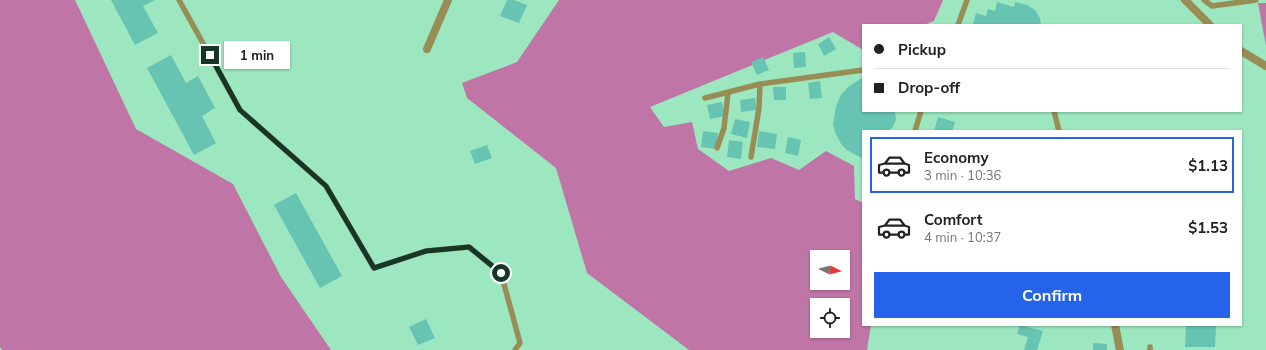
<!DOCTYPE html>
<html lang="en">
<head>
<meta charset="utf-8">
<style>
	body { margin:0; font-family:Mulish,sans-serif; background:#f6f6f6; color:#222; height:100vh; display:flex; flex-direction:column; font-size:15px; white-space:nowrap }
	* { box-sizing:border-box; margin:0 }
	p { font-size:13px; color:#767676 }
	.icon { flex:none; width:22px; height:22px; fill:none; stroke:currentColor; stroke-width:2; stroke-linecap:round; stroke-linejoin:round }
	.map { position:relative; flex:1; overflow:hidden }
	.side { position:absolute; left:862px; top:130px; width:380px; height:196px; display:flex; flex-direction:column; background:#fff; border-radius:0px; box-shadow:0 1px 3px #0004 }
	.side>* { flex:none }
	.top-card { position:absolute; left:862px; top:24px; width:380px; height:88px; border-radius:0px; box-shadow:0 1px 3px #0004; display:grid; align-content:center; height:88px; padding:0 12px; background:#fff }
	.needle { width:26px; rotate:96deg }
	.tools { position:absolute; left:810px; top:250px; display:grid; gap:8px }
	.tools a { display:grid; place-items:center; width:40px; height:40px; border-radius:0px; background:#fff; box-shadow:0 1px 3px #0004; font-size:20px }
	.end { position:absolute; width:18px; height:18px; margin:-9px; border:5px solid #173627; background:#fff; box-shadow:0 0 0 2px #fff }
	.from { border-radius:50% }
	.bubble { position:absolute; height:28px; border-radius:0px; background:#fff; box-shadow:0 1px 3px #0004; font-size:13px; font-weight:700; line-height:28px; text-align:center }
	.top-card b { display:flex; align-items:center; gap:14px; height:38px; font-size:15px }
	.top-card b+b { border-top:1px solid #e0e0e0 }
	.top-card i { width:10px; height:10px; background:#222 }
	ul { padding:7px 0 0; list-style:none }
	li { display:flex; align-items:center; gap:12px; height:56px; margin:0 8px 6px; padding:0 4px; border:2px solid transparent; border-radius:0px }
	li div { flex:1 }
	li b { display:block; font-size:15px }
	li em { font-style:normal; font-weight:700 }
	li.active { border-color:#2563eb }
	li>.icon { width:36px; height:36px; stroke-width:1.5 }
	.action { display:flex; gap:8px; margin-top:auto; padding:8px 12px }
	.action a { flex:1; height:46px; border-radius:0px; background:#2563eb; color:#fff; font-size:16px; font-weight:700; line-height:46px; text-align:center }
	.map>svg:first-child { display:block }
	.forest { fill:#c075a7; fill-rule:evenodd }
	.building { fill:#67c4b3 }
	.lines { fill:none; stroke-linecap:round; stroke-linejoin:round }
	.service { stroke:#988e55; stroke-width:5.5 }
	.minor { stroke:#988e55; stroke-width:8 }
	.tertiary { stroke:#988e55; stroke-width:8 }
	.route { stroke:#173627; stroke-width:5 }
</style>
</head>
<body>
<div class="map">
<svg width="1266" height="350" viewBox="0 0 1266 350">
	<rect width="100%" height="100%" fill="#9ce7bf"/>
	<!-- forest -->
	<path class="forest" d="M 0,0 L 75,0 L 136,129 L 233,184 L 281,277 L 331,350 L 2,350 L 0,347 Z
		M 559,0 L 943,0 L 934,21 L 924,25 L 863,25 L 863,50 L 833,32 L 650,107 L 664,127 L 692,122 L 698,149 L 729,171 L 771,158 L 799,170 L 826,151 L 854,166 L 855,199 L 863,203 L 863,325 L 871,325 L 867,350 L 689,350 L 587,273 L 556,168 L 467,98 L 462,83 L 517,62 ZM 817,257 L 843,257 L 843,283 L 817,283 ZM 817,305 L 843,305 L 843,331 L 817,331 Z
		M 1258,3 L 1266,3 L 1266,46 Z"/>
	<!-- building -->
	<path class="building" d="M 111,0 L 155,0 L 143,6 L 158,33 L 135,45 Z
		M 507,0 L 514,0 L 527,5 L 519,23 L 500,16 Z
		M 997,2 L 1014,7 L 1015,2 L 1027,5 L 1035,10 L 1040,18 L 1041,25 L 973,25 L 976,13 L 986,16 L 988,9 L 995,11 Z
		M 829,37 L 836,49 L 824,56 L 818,44 Z
		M 805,52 L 806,67 L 794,68 L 793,53 Z
		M 171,55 L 186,83 L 198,76 L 215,108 L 202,116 L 216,143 L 194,155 L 147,68 Z
		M 763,57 L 769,70 L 757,75 L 751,62 Z
		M 863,77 L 863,111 L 895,111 L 896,120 L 892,128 L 889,130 L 863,131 L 863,159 L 847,150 L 841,144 L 835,132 L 833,125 L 836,106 L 841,95 L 848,87 Z
		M 820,81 L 822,98 L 810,99 L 808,83 Z
		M 773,87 L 786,87 L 786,100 L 774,100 Z
		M 755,98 L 757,110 L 741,112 L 740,100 Z
		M 722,102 L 725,116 L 710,119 L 707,105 Z
		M 938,117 L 955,122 L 952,131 L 934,131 Z
		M 735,119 L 750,122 L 747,138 L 731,134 Z
		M 703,131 L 718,133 L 716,149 L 701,147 Z
		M 759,131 L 777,134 L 775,149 L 757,147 Z
		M 788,137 L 801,140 L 798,156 L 785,153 Z
		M 729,140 L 743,142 L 741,159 L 727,157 Z
		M 487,145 L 492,158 L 475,164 L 470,151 Z
		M 296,193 L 342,276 L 320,288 L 274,205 Z
		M 426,319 L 435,338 L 418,345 L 409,327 Z
		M 1020,325 L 1043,331 L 1037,350 L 1024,350 L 1028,337 L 1017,334 Z
		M 1186,325 L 1216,325 L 1215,347 L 1185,347 Z
		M 1093,343 L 1107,344 L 1107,350 L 1093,350 Z"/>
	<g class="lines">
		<!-- service -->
		<path class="service" d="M 179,0 L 240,110 L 326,186 L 374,268 L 426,251 L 469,247 L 501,273 L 520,343 L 515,350
			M 1204,0 L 1212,6 L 1256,0
			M 958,25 L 967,0
			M 705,98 L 760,84 L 863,70
			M 1054,111 L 1059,131
			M 915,131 L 921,111
			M 717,148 L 724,128 L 728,93
			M 751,157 L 759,108 L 760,84
			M 1150,347 L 1150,350"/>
		<!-- minor -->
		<path class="minor" d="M 1115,325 L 1120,350"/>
		<!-- tertiary -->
		<path class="tertiary" d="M 1185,0 L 1210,25
			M 427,49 L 448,0
			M 1241,51 L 1266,66"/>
	</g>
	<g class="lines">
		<!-- route -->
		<path class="route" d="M 210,55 L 240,110 L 326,186 L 374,268 L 426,251 L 469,247 L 501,273"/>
	</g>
</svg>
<div class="tools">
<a><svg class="needle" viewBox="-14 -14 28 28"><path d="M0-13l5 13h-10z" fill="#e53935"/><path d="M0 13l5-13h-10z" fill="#767676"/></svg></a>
<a><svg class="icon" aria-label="locate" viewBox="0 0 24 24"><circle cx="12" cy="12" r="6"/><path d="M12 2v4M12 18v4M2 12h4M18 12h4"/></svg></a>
</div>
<i class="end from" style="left:501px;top:273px"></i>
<i class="end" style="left:210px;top:55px"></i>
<div class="bubble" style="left:224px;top:41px;width:66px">1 min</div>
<div class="top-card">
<b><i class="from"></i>Pickup</b>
<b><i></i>Drop-off</b>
</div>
<section class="side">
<ul>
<li class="active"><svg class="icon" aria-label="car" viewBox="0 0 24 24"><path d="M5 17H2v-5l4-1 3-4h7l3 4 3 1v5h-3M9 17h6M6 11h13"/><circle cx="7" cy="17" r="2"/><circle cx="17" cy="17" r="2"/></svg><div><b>Economy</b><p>3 min · 10:36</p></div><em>$1.13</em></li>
<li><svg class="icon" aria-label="car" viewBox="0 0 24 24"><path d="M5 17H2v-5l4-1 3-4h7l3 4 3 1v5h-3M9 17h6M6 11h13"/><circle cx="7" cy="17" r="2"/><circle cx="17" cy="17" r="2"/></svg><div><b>Comfort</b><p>4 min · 10:37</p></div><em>$1.53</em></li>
</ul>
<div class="action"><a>Confirm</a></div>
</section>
</div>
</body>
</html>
